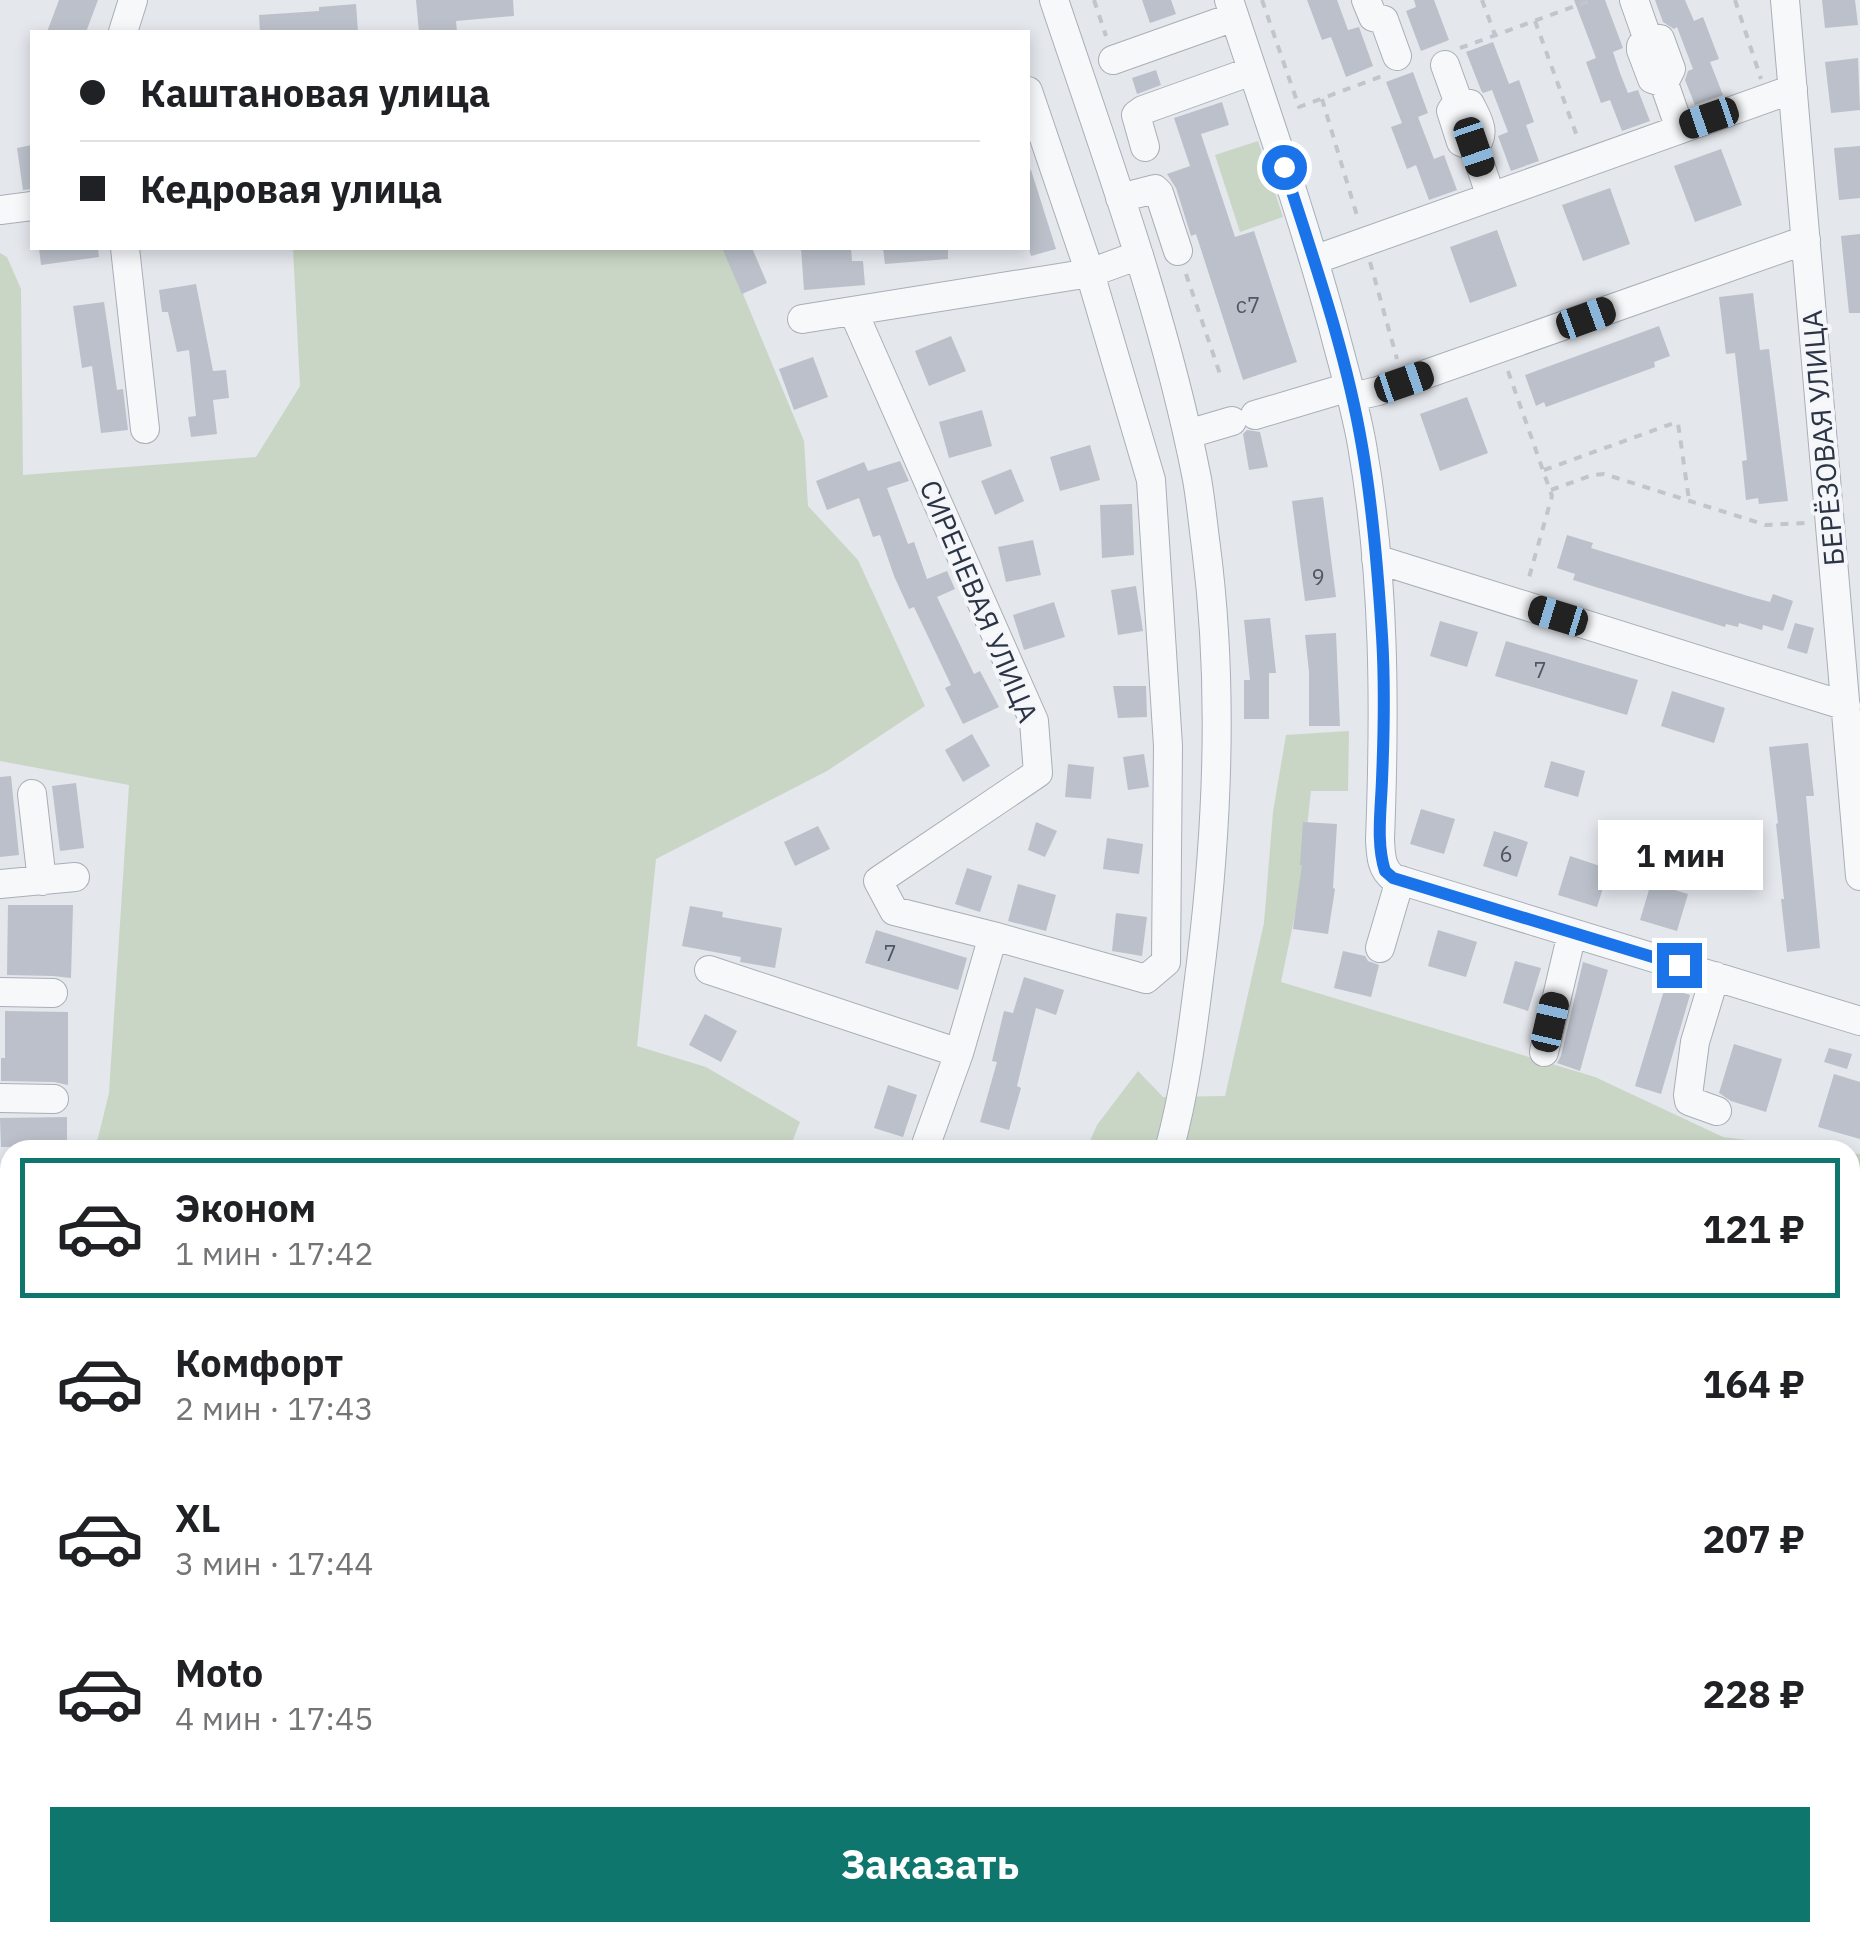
<!DOCTYPE html>
<html lang="ru">
<head>
<meta charset="utf-8">
<style>
	body { margin:0; font-family:"IBM Plex Sans",sans-serif; background:#f2f2f2; color:#202124; height:100vh; display:flex; flex-direction:column; font-size:38px; white-space:nowrap }
	* { box-sizing:border-box; margin:0 }
	p { font-size:32px; color:#757577 }
	.icon { flex:none; width:55px; height:55px; fill:none; stroke:currentColor; stroke-width:2; stroke-linecap:round; stroke-linejoin:round }
	.map { position:relative; flex:1; overflow:hidden }
	.details { position:absolute; left:0px; top:1140px; width:1860px; height:802px; display:flex; flex-direction:column; background:#fff; border-radius:30px 30px 0 0; box-shadow:0 5px 15px #0003 }
	.details>* { flex:none }
	.guide { position:absolute; left:30px; top:30px; width:1000px; height:220px; border-radius:0px; box-shadow:0 5px 15px #0003; display:grid; align-content:center; height:220px; padding:0 50px; background:#fff }
	.end { position:absolute; width:45px; height:45px; margin:-22px; border:12px solid #1a73e8; background:#fff; box-shadow:0 0 0 5px #fff }
	.from { border-radius:50% }
	.bubble { position:absolute; height:70px; border-radius:0px; background:#fff; box-shadow:0 5px 15px #0003; font-size:32px; font-weight:700; line-height:70px; text-align:center }
	.car { position:absolute; width:30px; height:60px; margin:-30px -15px; border-radius:12px; box-shadow:0 0 8px 2px #0007; background:linear-gradient(#222 24%,#8ab4d8 0 40%,#222 0 76%,#8ab4d8 0 86%,#222 0) }
	.guide b { display:flex; align-items:center; gap:35px; height:95px; font-size:38px }
	.guide b+b { border-top:2px solid #e0e0e0 }
	.guide i { width:25px; height:25px; background:#202124 }
	ul { padding:18px 0 0; list-style:none }
	li { display:flex; align-items:center; gap:30px; height:140px; margin:0 20px 15px; padding:0 30px; border:5px solid transparent; border-radius:0px }
	li div { flex:1 }
	li b { display:block; font-size:38px }
	li em { font-style:normal; font-weight:700 }
	li.on { border-color:#0f766e }
	li>.icon { width:90px; height:90px; stroke-width:1.5 }
	.action { display:flex; gap:20px; margin-top:auto; padding:20px 50px }
	.action a { flex:1; height:115px; border-radius:0px; background:#0f766e; color:#fff; font-size:40px; font-weight:700; line-height:115px; text-align:center }
	.map>svg:first-child { display:block }
	.green { fill:#c9d6c5 }
	.building { fill:#bbc0ca }
	.lines { fill:none; stroke-linecap:round; stroke-linejoin:round }
	.minor-casing { stroke:#a9aeb7; stroke-width:30 }
	.path { stroke:#c2c5cb; stroke-width:4; stroke-dasharray:8 8; stroke-linecap:butt }
	.minor { stroke:#f7f8fa; stroke-width:28 }
	.route { stroke:#1a73e8; stroke-width:12 }
	.labels { text-anchor:middle; stroke-width:8; stroke-linejoin:round; paint-order:stroke }
	.number-label { font-size:22px; fill:#4f5766 }
	.street-label { font-size:28px; fill:#2b3445; stroke:#f4f6f9 }
</style>
</head>
<body>
<div class="map">
<svg width="1860" height="1942" viewBox="0 0 1860 1942">
	<rect width="100%" height="100%" fill="#e4e7ec"/>
	<!-- green -->
	<path class="green" d="M 1258,141 L 1283,217 L 1240,232 L 1215,155 Z
		M 293,248 L 724,248 L 804,441 L 808,506 L 858,560 L 925,706 L 827,771 L 656,859 L 637,1046 L 706,1067 L 800,1122 L 789,1150 L 95,1150 L 109,1093 L 129,785 L 0,761 L 0,253 L 7,257 L 21,289 L 23,475 L 256,457 L 300,386 Z
		M 1349,731 L 1348,791 L 1311,791 L 1300,891 L 1281,982 L 1595,1077 L 1723,1137 L 1826,1150 L 1086,1150 L 1097,1125 L 1138,1071 L 1163,1097 L 1225,1096 L 1264,923 L 1273,812 L 1286,735 Z
		M 1850,1153 L 1860,1154 L 1860,1942 L 1277,1942 L 1279,1932 L 1850,1932 Z
		M 10,1395 L 10,1894 L 0,1878 L 0,1402 Z
		M 34,1933 L 596,1933 L 584,1942 L 41,1942 Z"/>
	<!-- building -->
	<path class="building" d="M 59,0 L 98,0 L 86,32 L 47,32 Z
		M 416,0 L 513,0 L 514,16 L 456,21 L 457,32 L 419,32 Z
		M 1142,0 L 1171,0 L 1176,14 L 1150,23 Z
		M 1307,0 L 1337,0 L 1348,30 L 1359,27 L 1373,66 L 1346,77 L 1331,37 L 1322,40 Z
		M 1414,0 L 1434,0 L 1449,40 L 1421,51 L 1406,11 L 1416,7 Z
		M 1574,0 L 1605,0 L 1623,48 L 1613,52 L 1620,73 L 1628,93 L 1638,90 L 1650,121 L 1622,131 L 1610,100 L 1601,103 L 1586,62 L 1596,58 Z
		M 1655,0 L 1685,0 L 1694,21 L 1703,17 L 1719,59 L 1710,62 L 1723,95 L 1695,105 L 1685,80 L 1688,71 L 1693,69 L 1677,27 L 1674,29 L 1663,22 Z
		M 1822,0 L 1855,0 L 1858,25 L 1825,28 Z
		M 356,4 L 358,32 L 260,32 L 259,15 L 319,11 L 319,7 Z
		M 1493,42 L 1509,84 L 1519,80 L 1534,122 L 1526,125 L 1539,161 L 1511,171 L 1498,136 L 1508,132 L 1492,90 L 1483,93 L 1481,90 L 1466,52 Z
		M 1858,58 L 1860,110 L 1831,113 L 1825,62 Z
		M 1156,70 L 1161,85 L 1137,94 L 1132,78 Z
		M 1413,72 L 1428,113 L 1418,117 L 1434,159 L 1444,155 L 1457,190 L 1429,200 L 1416,165 L 1407,169 L 1391,127 L 1402,123 L 1386,82 Z
		M 1222,102 L 1229,125 L 1201,134 L 1235,237 L 1254,231 L 1297,362 L 1243,380 L 1196,234 L 1191,236 L 1176,188 L 1167,174 L 1190,166 L 1174,118 Z
		M 32,145 L 32,189 L 23,190 L 17,148 Z
		M 1860,146 L 1860,198 L 1839,200 L 1834,148 Z
		M 1721,149 L 1742,205 L 1695,222 L 1674,166 Z
		M 1031,170 L 1056,249 L 1031,256 L 1028,245 L 1028,171 Z
		M 1610,188 L 1630,244 L 1583,261 L 1562,205 Z
		M 1497,230 L 1517,286 L 1470,303 L 1450,247 Z
		M 1860,234 L 1860,313 L 1849,313 L 1841,236 Z
		M 39,248 L 98,248 L 99,257 L 41,265 Z
		M 722,248 L 752,248 L 767,283 L 742,294 Z
		M 801,248 L 851,248 L 852,261 L 863,261 L 865,285 L 804,290 Z
		M 883,248 L 948,248 L 948,259 L 885,264 Z
		M 196,284 L 213,371 L 226,370 L 229,398 L 213,400 L 217,434 L 191,437 L 188,417 L 196,416 L 189,350 L 177,352 L 168,312 L 162,312 L 159,290 Z
		M 1753,293 L 1760,350 L 1769,349 L 1788,501 L 1759,504 L 1758,498 L 1746,500 L 1742,461 L 1747,460 L 1735,353 L 1726,354 L 1719,297 Z
		M 104,302 L 117,390 L 123,389 L 128,430 L 101,433 L 92,366 L 82,368 L 73,306 Z
		M 1659,326 L 1670,356 L 1654,362 L 1655,367 L 1546,407 L 1544,402 L 1536,406 L 1525,375 Z
		M 951,336 L 966,371 L 929,386 L 915,351 Z
		M 813,357 L 828,397 L 794,410 L 779,369 Z
		M 1467,397 L 1488,453 L 1440,471 L 1420,414 Z
		M 982,410 L 992,446 L 949,458 L 939,422 Z
		M 1247,430 L 1260,432 L 1268,467 L 1249,470 L 1243,434 Z
		M 1090,445 L 1100,480 L 1060,491 L 1050,457 Z
		M 900,461 L 909,481 L 887,488 L 908,544 L 914,542 L 927,579 L 947,571 L 955,589 L 937,597 L 974,674 L 980,671 L 999,707 L 963,724 L 945,688 L 951,685 L 914,607 L 909,609 L 894,576 L 880,535 L 873,537 L 859,498 L 827,510 L 816,481 L 864,462 L 868,471 Z
		M 1011,469 L 1024,501 L 995,515 L 981,481 Z
		M 1323,497 L 1336,597 L 1305,601 L 1292,501 Z
		M 1132,504 L 1134,555 L 1102,558 L 1100,505 Z
		M 1567,535 L 1593,543 L 1591,548 L 1748,596 L 1770,602 L 1773,594 L 1793,601 L 1783,631 L 1763,625 L 1762,630 L 1739,623 L 1738,627 L 1726,624 L 1725,627 L 1573,580 L 1575,574 L 1557,568 Z
		M 1033,540 L 1041,575 L 1006,582 L 998,547 Z
		M 1136,586 L 1143,631 L 1118,635 L 1111,590 Z
		M 1054,602 L 1065,637 L 1024,650 L 1013,615 Z
		M 1270,618 L 1276,673 L 1269,673 L 1269,719 L 1244,719 L 1244,680 L 1250,680 L 1244,620 Z
		M 1440,621 L 1478,632 L 1467,667 L 1430,656 Z
		M 1795,623 L 1814,628 L 1807,654 L 1787,648 Z
		M 1336,633 L 1340,726 L 1309,726 L 1309,672 L 1305,635 Z
		M 1506,641 L 1638,680 L 1627,715 L 1495,676 Z
		M 1113,686 L 1146,686 L 1147,717 L 1118,718 Z
		M 1672,691 L 1725,708 L 1714,743 L 1661,726 Z
		M 972,734 L 990,766 L 963,782 L 945,750 Z
		M 1808,743 L 1814,796 L 1806,796 L 1820,948 L 1787,952 L 1781,899 L 1784,899 L 1776,824 L 1778,823 L 1769,747 Z
		M 1144,754 L 1149,787 L 1128,790 L 1123,757 Z
		M 1551,761 L 1585,771 L 1578,797 L 1544,787 Z
		M 1068,764 L 1094,767 L 1091,799 L 1065,797 Z
		M 11,776 L 19,855 L 0,857 L 0,777 Z
		M 76,783 L 84,848 L 60,851 L 52,786 Z
		M 1421,809 L 1455,819 L 1444,854 L 1410,844 Z
		M 1036,822 L 1057,831 L 1045,857 L 1028,850 Z
		M 1303,822 L 1337,824 L 1333,888 L 1335,889 L 1328,934 L 1293,929 L 1302,865 L 1300,865 Z
		M 818,826 L 830,849 L 795,866 L 784,842 Z
		M 1494,831 L 1528,842 L 1517,877 L 1483,866 Z
		M 1107,838 L 1143,844 L 1139,874 L 1103,869 Z
		M 1570,856 L 1609,869 L 1597,907 L 1558,895 Z
		M 967,868 L 992,876 L 980,912 L 955,904 Z
		M 1651,883 L 1688,894 L 1677,931 L 1640,920 Z
		M 1018,884 L 1056,895 L 1046,931 L 1008,921 Z
		M 8,905 L 73,905 L 71,978 L 53,976 L 7,975 Z
		M 690,906 L 723,912 L 722,917 L 782,928 L 775,968 L 740,962 L 741,957 L 682,946 Z
		M 1116,913 L 1147,917 L 1142,956 L 1112,951 Z
		M 876,930 L 967,958 L 958,990 L 865,963 Z
		M 1438,930 L 1477,942 L 1466,977 L 1428,966 Z
		M 1343,951 L 1365,956 L 1368,961 L 1379,965 L 1371,997 L 1334,988 Z
		M 1515,961 L 1541,968 L 1528,1011 L 1503,1003 Z
		M 1583,962 L 1608,970 L 1580,1071 L 1557,1063 L 1561,1056 Z
		M 1024,977 L 1064,990 L 1056,1015 L 1036,1008 L 1017,1086 L 1021,1088 L 1009,1130 L 980,1122 L 997,1062 L 992,1061 L 1004,1011 L 1013,1013 Z
		M 1665,987 L 1690,995 L 1661,1094 L 1635,1086 Z
		M 5,1011 L 68,1012 L 68,1085 L 54,1082 L 1,1081 L 1,1058 L 5,1058 Z
		M 705,1014 L 737,1031 L 721,1062 L 689,1045 Z
		M 1734,1044 L 1782,1059 L 1766,1112 L 1731,1101 L 1719,1093 Z
		M 1829,1048 L 1852,1054 L 1847,1069 L 1824,1062 Z
		M 1834,1074 L 1860,1082 L 1860,1139 L 1818,1127 Z
		M 888,1085 L 917,1095 L 903,1137 L 874,1128 Z
		M 67,1117 L 67,1146 L 1,1147 L 0,1118 Z"/>
	<g class="lines">
		<!-- minor casing -->
		<g class="minor-casing">
			<path id="minor" d="M 1054,0 C 1107,158 1165,316 1197,479 C 1201,502 1203,525 1206,547 C 1224,686 1218,825 1201,963 C 1193,1026 1186,1089 1169,1150
				M 1229,0 C 1265,109 1303,217 1333,327 C 1343,366 1355,405 1362,445 C 1385,576 1385,708 1380,840 C 1381,856 1381,868 1393,878 L 1860,1021
				M 1366,0 L 1373,17 L 1384,20 L 1397,56
				M 1634,0 L 1647,37
				M 1785,0 L 1860,876
				M 123,32 L 133,0
				M 1113,60 L 1234,17
				M 1445,65 L 1458,101
				M 1664,83 L 1652,79 L 1641,50 L 1641,46 L 1647,37 L 1660,39 L 1671,69 L 1664,83 L 1680,129
				M 1145,147 L 1136,115 L 1143,110 L 1252,71
				M 1474,147 L 1461,142 L 1451,111 L 1458,101 L 1470,104 C 1478,120 1487,133 1474,147 L 1491,197
				M 1120,198 L 1155,189 L 1159,193 L 1178,251
				M 0,210 L 32,206
				M 125,248 L 145,429
				M 1314,260 L 1793,89
				M 853,311 L 1034,721 L 1038,773 L 878,881 L 894,911 L 993,936 L 1146,979 L 1166,962 L 1168,746 L 1151,480 L 1090,273 L 1028,91
				M 802,319 L 1090,273 L 1139,255
				M 1352,397 L 1378,391 L 1806,240
				M 1255,415 L 1349,387
				M 1188,434 L 1232,421
				M 1376,559 L 1846,706
				M 32,794 L 42,881
				M 0,884 L 75,877
				M 1380,948 L 1400,880
				M 709,970 L 959,1053
				M 1715,976 L 1695,1042 L 1688,1095 L 1689,1101 L 1717,1111
				M 0,992 L 53,993
				M 1544,1052 L 1572,933
				M 0,1098 L 54,1099
				M 924,1150 L 959,1053 L 993,936
				M 0,1203 L 10,1203
				M 613,1942 L 625,1932
				M 676,1942 L 687,1932
				M 1103,1942 L 1109,1932"/>
		</g>
		<!-- path -->
		<path class="path" d="M 1094,0 L 1106,36
			M 1262,0 L 1299,107 L 1385,75
			M 1482,0 L 1495,35
			M 1735,0 L 1761,79
			M 1535,21 L 1578,139
			M 1460,48 L 1592,0
			M 1322,99 L 1358,219
			M 1370,262 L 1397,359
			M 1186,274 L 1222,380
			M 1508,371 L 1552,496 L 1528,581
			M 1544,470 L 1674,423 L 1678,423 L 1689,500
			M 1551,490 L 1592,475 L 1604,474 L 1766,525 L 1805,523"/>
		<!-- minor -->
		<use href="#minor" class="minor"/>
	</g>
	<g class="lines">
		<!-- route -->
		<path class="route" d="M 1284,167 C 1313,258 1346,351 1362,446 C 1373,509 1378,572 1382,636 C 1385,684 1384,732 1382,780 C 1381,810 1376,843 1385,871 L 1393,878 L 1679,965"/>
	</g>
	<g class="labels">
		<!-- number labels -->
		<g class="number-label">
			<text x="1248" y="313">с7</text>
			<text x="1318" y="585">9</text>
			<text x="1540" y="678">7</text>
			<text x="1506" y="862">6</text>
			<text x="890" y="961">7</text>
		</g>
		<!-- street labels -->
		<g class="street-label">
			<text transform="translate(1823 438) rotate(-95)" y="10">БЕРЁЗОВАЯ УЛИЦА</text>
			<text transform="translate(979 601) rotate(67)" y="10">СИРЕНЕВАЯ УЛИЦА</text>
		</g>
	</g>
</svg>
<i class="end from" style="left:1284px;top:167px"></i>
<i class="end" style="left:1679px;top:965px"></i>
<div class="bubble" style="left:1598px;top:820px;width:165px">1 мин</div>
<i class="car" style="left:1709px;top:118px;rotate:251deg"></i>
<i class="car" style="left:1474px;top:147px;rotate:161deg"></i>
<i class="car" style="left:1586px;top:318px;rotate:70deg"></i>
<i class="car" style="left:1404px;top:382px;rotate:71deg"></i>
<i class="car" style="left:1558px;top:616px;rotate:287deg"></i>
<i class="car" style="left:1550px;top:1022px;rotate:13deg"></i>
<div class="guide">
<b><i class="from"></i>Каштановая улица</b>
<b><i></i>Кедровая улица</b>
</div>
<section class="details">
<ul>
<li class="on"><svg class="icon" aria-label="car" viewBox="0 0 24 24"><path d="M5 17H2v-5l4-1 3-4h7l3 4 3 1v5h-3M9 17h6M6 11h13"/><circle cx="7" cy="17" r="2"/><circle cx="17" cy="17" r="2"/></svg><div><b>Эконом</b><p>1 мин · 17:42</p></div><em>121 ₽</em></li>
<li><svg class="icon" aria-label="car" viewBox="0 0 24 24"><path d="M5 17H2v-5l4-1 3-4h7l3 4 3 1v5h-3M9 17h6M6 11h13"/><circle cx="7" cy="17" r="2"/><circle cx="17" cy="17" r="2"/></svg><div><b>Комфорт</b><p>2 мин · 17:43</p></div><em>164 ₽</em></li>
<li><svg class="icon" aria-label="car" viewBox="0 0 24 24"><path d="M5 17H2v-5l4-1 3-4h7l3 4 3 1v5h-3M9 17h6M6 11h13"/><circle cx="7" cy="17" r="2"/><circle cx="17" cy="17" r="2"/></svg><div><b>XL</b><p>3 мин · 17:44</p></div><em>207 ₽</em></li>
<li><svg class="icon" aria-label="car" viewBox="0 0 24 24"><path d="M5 17H2v-5l4-1 3-4h7l3 4 3 1v5h-3M9 17h6M6 11h13"/><circle cx="7" cy="17" r="2"/><circle cx="17" cy="17" r="2"/></svg><div><b>Moto</b><p>4 мин · 17:45</p></div><em>228 ₽</em></li>
</ul>
<div class="action"><a>Заказать</a></div>
</section>
</div>
</body>
</html>
